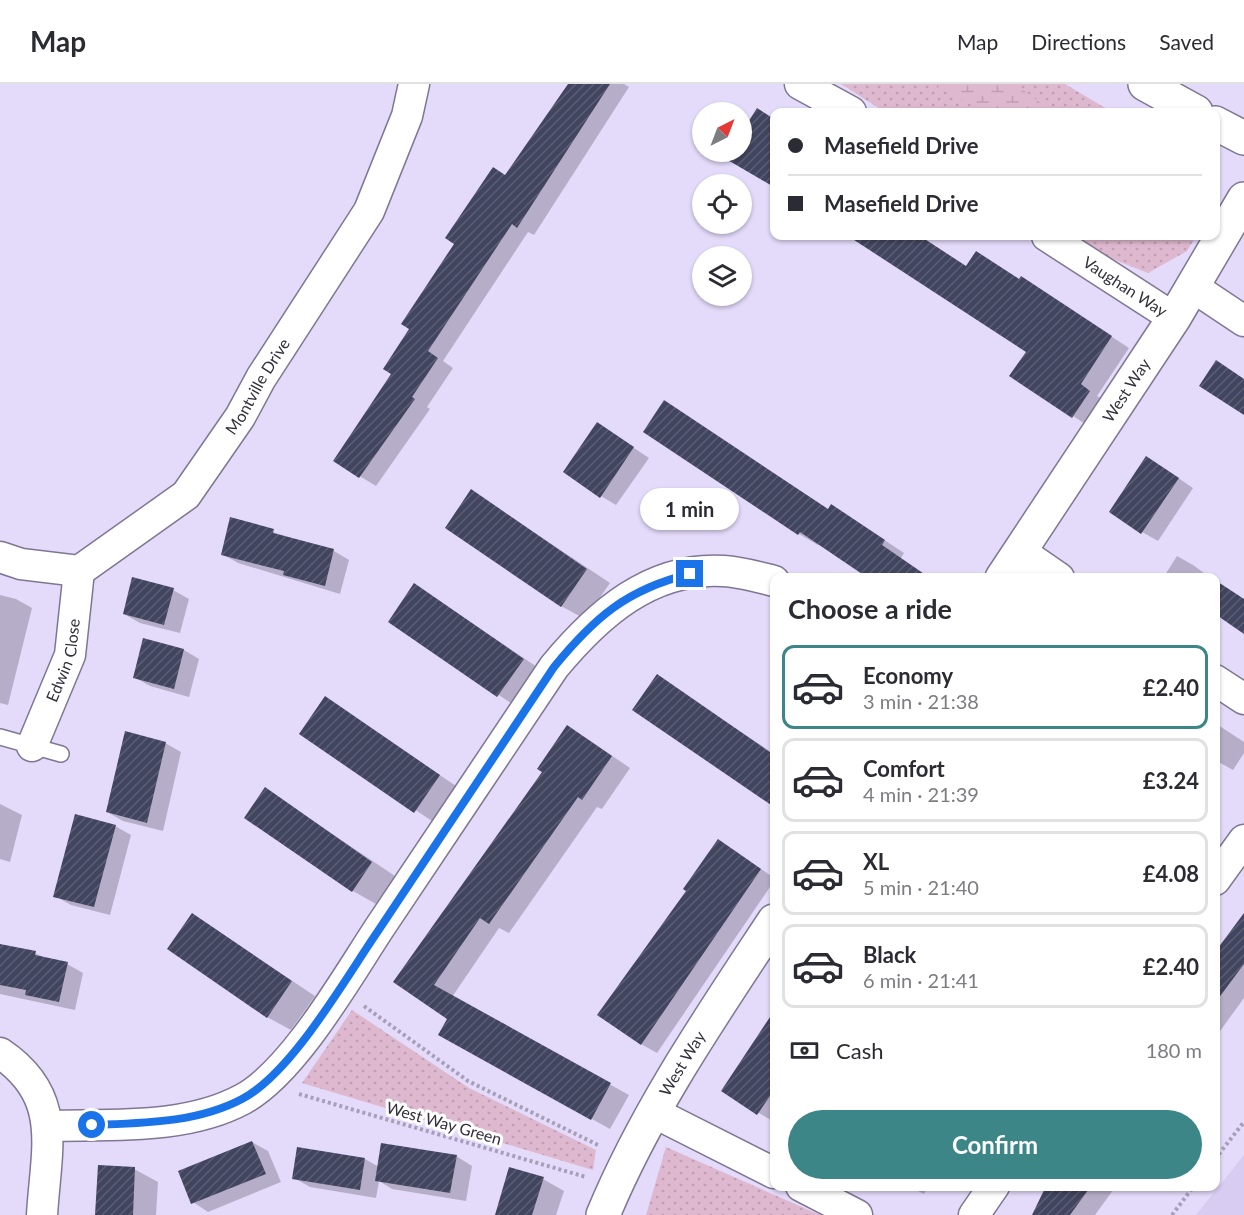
<!DOCTYPE html>
<html lang="en">
<head>
<meta charset="utf-8">
<style>
	body { margin:0; font-family:Lato,sans-serif; background:#f7f7f7; color:#2b2b33; height:100vh; display:flex; flex-direction:column; font-size:22px; white-space:nowrap }
	* { box-sizing:border-box; margin:0 }
	p { font-size:20px; color:#7c7c81 }
	.icon { flex:none; width:33px; height:33px; fill:none; stroke:currentColor; stroke-width:2; stroke-linecap:round; stroke-linejoin:round }
	.map { position:relative; flex:1; overflow:hidden }
	.sheet { position:absolute; left:770px; top:489px; width:450px; height:618px; display:flex; flex-direction:column; background:#fff; border-radius:12px; box-shadow:0 2px 4px #0004 }
	.sheet>* { flex:none }
	.banner { position:absolute; left:770px; top:24px; width:450px; height:132px; border-radius:12px; box-shadow:0 2px 4px #0004; display:grid; align-content:center; height:132px; padding:0 18px; background:#fff }
	.needle { width:39px; rotate:42deg }
	.controls { position:absolute; left:692px; top:18px; display:grid; gap:12px }
	.controls a { display:grid; place-items:center; width:60px; height:60px; border-radius:50%; background:#fff; box-shadow:0 2px 4px #0004; font-size:30px }
	.end { position:absolute; width:27px; height:27px; margin:-14px; border:8px solid #1a73e8; background:#fff; box-shadow:0 0 0 3px #fff }
	.from { border-radius:50% }
	.bubble { position:absolute; height:42px; border-radius:21px; background:#fff; box-shadow:0 2px 4px #0004; font-size:20px; font-weight:700; line-height:42px; text-align:center }
	.banner b { display:flex; align-items:center; gap:21px; height:57px; font-size:22px }
	.banner b+b { border-top:2px solid #e1e1e2 }
	.banner i { width:15px; height:15px; background:#2b2b33 }
	ul { padding:0; list-style:none }
	li { display:flex; align-items:center; gap:18px; height:84px; margin:0 12px 9px; padding:0 6px; border:3px solid #e1e1e2; border-radius:12px }
	li div { flex:1 }
	li b { display:block; font-size:22px }
	li em { font-style:normal; font-weight:700 }
	li.selected { border-color:#3d8687 }
	li>.icon { width:54px; height:54px; stroke-width:1.5 }
	h2 { padding:0 18px; font-size:27px; line-height:72px }
	.pay { display:flex; align-items:center; gap:15px; height:66px; padding:0 18px; font-size:22px }
	.pay p { margin-inline-start:auto }
	.primary-button { display:flex; gap:12px; margin-top:auto; padding:12px 18px }
	.primary-button a { flex:1; height:69px; border-radius:36px; background:#3d8687; color:#fff; font-size:24px; font-weight:700; line-height:69px; text-align:center }
	header { display:flex; align-items:center; gap:36px; box-sizing:border-box; height:84px; padding:0 30px; background:#fff; border-bottom:2px solid #e1e1e2 }
	header strong { font-size:28px }
	nav { display:flex; gap:33px; margin-inline-start:auto; font-size:21px }
	.map>svg:first-child { display:block }
	.built { fill:#d9ccf3 }
	.green { fill:url(#green-dots) }
	.wetland { fill:url(#wetland-marsh) }
	.shadow { fill:#0003 }
	.building { fill:url(#building-hatch) }
	.lines { fill:none; stroke-linecap:round; stroke-linejoin:round }
	.service-casing { stroke:#807693; stroke-width:18 }
	.minor-casing { stroke:#807693; stroke-width:33 }
	.tertiary-casing { stroke:#807693; stroke-width:36 }
	.trunk-casing { stroke:#807693; stroke-width:36 }
	.path { stroke:#a79fb9; stroke-width:4; stroke-dasharray:3 3; stroke-linecap:butt }
	.service { stroke:#fff; stroke-width:15 }
	.minor { stroke:#fff; stroke-width:30 }
	.tertiary { stroke:#fff; stroke-width:33 }
	.trunk { stroke:#fff; stroke-width:33 }
	.route { stroke:#1a73e8; stroke-width:8 }
	.labels { text-anchor:middle; stroke-width:6; stroke-linejoin:round; paint-order:stroke }
	.street-label { font-size:16px; fill:#332f3c; stroke:#fff }
</style>
</head>
<body>
<header>
<strong>Map</strong>
<nav><a>Map</a><a>Directions</a><a>Saved</a></nav>
</header>
<div class="map">
<svg width="1244" height="1131" viewBox="0 0 1244 1131">
	<defs>
		<pattern id="green-dots" width="8" height="8" patternUnits="userSpaceOnUse" patternTransform="scale(1.5)"><rect width="8" height="8" fill="#deb8cf"/><path d="M2 2h.1M6 6h.1" fill="none" stroke="#bf9eb3" stroke-width="1.8" stroke-linecap="round"/></pattern>
		<pattern id="wetland-marsh" width="20" height="14" patternUnits="userSpaceOnUse" patternTransform="scale(1.5)"><rect width="20" height="14" fill="#deb8cf"/><path d="M1 5h8M5 5V1M11 12h8M15 12V8" fill="none" stroke="#bf9eb3"/></pattern>
		<pattern id="building-hatch" width="6" height="6" patternUnits="userSpaceOnUse" patternTransform="scale(1.5)"><rect width="6" height="6" fill="#42455f"/><path d="M-1 1l2-2M0 6l6-6M5 7l2-2" fill="none" stroke="#5c5e73"/></pattern>
	</defs>
	<rect width="100%" height="100%" fill="#e4dafa"/>
	<!-- built -->
	<path class="built" d="M 1244,1071 L 1244,1131 L 1196,1131 Z"/>
	<!-- green -->
	<path class="green" d="M 841,0 L 1065,0 L 1112,28 L 885,28 Z
		M 1072,152 L 1196,152 L 1187,167 L 1148,189 L 1100,170 Z
		M 352,926 L 469,1004 L 596,1066 L 593,1086 L 302,999 Z
		M 666,1063 L 820,1131 L 646,1131 Z"/>
	<!-- wetland -->
	<path class="wetland" d="M 930,0 L 1015,0 L 1053,28 L 988,28 Z"/>
	<!-- shadow -->
	<path class="shadow" d="M 569,0 L 624,0 L 629,3 L 534,151 L 528,148 L 443,277 L 453,284 L 427,323 L 430,325 L 376,402 L 335,377 L 393,290 L 506,93 Z
		M 853,152 L 920,152 L 967,183 L 1020,196 L 1022,194 L 1129,264 L 1097,312 L 1107,318 L 1090,343 L 1011,292 L 1028,268 Z
		M 664,318 L 829,426 L 851,434 L 904,469 L 901,474 L 930,494 L 871,494 L 820,459 L 818,461 L 799,450 Z
		M 598,340 L 649,374 L 616,421 L 601,412 Z
		M 1162,383 L 1193,404 L 1158,457 L 1142,448 Z
		M 472,407 L 610,499 L 585,535 L 561,522 Z
		M 231,435 L 334,467 L 349,476 L 340,510 L 238,479 L 222,470 Z
		M 1177,472 L 1193,481 L 1211,494 L 1163,494 Z
		M 415,501 L 546,589 L 521,626 L 390,538 Z
		M 173,506 L 189,515 L 180,549 L 140,539 L 124,530 Z
		M 0,511 L 16,515 L 32,524 L 8,621 L 0,619 Z
		M 144,556 L 184,566 L 199,575 L 189,613 L 150,602 L 134,593 Z
		M 657,592 L 774,670 L 774,722 Z
		M 326,614 L 462,706 L 438,741 L 301,650 Z
		M 1215,639 L 1244,658 L 1244,669 L 1233,686 L 1215,676 Z
		M 586,654 L 630,684 L 602,725 L 597,723 L 509,849 L 499,844 L 452,913 L 629,1011 L 610,1045 L 459,961 L 449,935 L 395,898 Z
		M 165,659 L 181,668 L 163,747 L 123,737 L 107,728 Z
		M 265,705 L 395,792 L 376,820 L 353,807 Z
		M 0,720 L 22,731 L 10,778 L 0,775 Z
		M 115,742 L 131,751 L 110,831 L 71,821 L 55,812 Z
		M 734,766 L 774,794 L 774,797 L 657,969 L 641,960 Z
		M 193,831 L 315,912 L 291,946 L 267,933 Z
		M 1244,831 L 1244,914 L 1215,954 L 1215,871 Z
		M 35,869 L 47,875 L 67,880 L 83,889 L 75,926 L 0,910 L 0,871 Z
		M 774,929 L 774,1038 L 749,1023 Z
		M 252,1058 L 268,1067 L 281,1098 L 208,1128 L 193,1118 Z
		M 299,1064 L 365,1075 L 379,1083 L 456,1072 L 472,1082 L 466,1117 L 392,1105 L 379,1097 L 376,1114 L 310,1103 L 294,1094 Z
		M 134,1085 L 158,1098 L 156,1131 L 97,1131 Z
		M 543,1095 L 564,1107 L 556,1131 L 496,1131 Z
		M 908,1102 L 928,1102 L 924,1110 Z
		M 1049,1102 L 1116,1102 L 1095,1131 L 1034,1131 Z"/>
	<!-- building -->
	<path class="building" d="M 568,0 L 610,0 L 517,144 L 512,140 L 428,267 L 438,274 L 412,313 L 415,315 L 359,394 L 333,377 L 391,290 L 383,285 L 409,245 L 401,240 L 454,160 L 445,154 L 493,83 L 505,91 Z
		M 757,24 L 774,35 L 774,103 L 714,68 L 741,68 L 741,40 L 745,43 Z
		M 848,152 L 920,152 L 966,182 L 976,167 L 1019,195 L 1021,192 L 1112,252 L 1081,300 L 1090,307 L 1072,334 L 1009,292 L 1026,268 Z
		M 1216,276 L 1244,295 L 1244,331 L 1199,302 Z
		M 664,316 L 828,425 L 831,420 L 885,456 L 882,461 L 930,494 L 868,494 L 800,448 L 798,451 L 643,348 Z
		M 597,338 L 634,363 L 600,414 L 563,388 Z
		M 1146,372 L 1179,394 L 1141,450 L 1109,428 Z
		M 471,405 L 587,485 L 561,523 L 445,444 Z
		M 230,433 L 274,445 L 273,449 L 334,465 L 325,502 L 283,491 L 284,487 L 221,471 Z
		M 132,493 L 174,504 L 164,541 L 123,530 Z
		M 1215,496 L 1244,515 L 1244,550 L 1215,530 Z
		M 414,499 L 524,575 L 497,613 L 388,538 Z
		M 143,554 L 184,565 L 174,605 L 133,594 Z
		M 657,590 L 774,671 L 774,723 L 632,626 Z
		M 325,612 L 440,691 L 414,729 L 299,650 Z
		M 567,641 L 612,672 L 582,716 L 578,713 L 489,840 L 480,834 L 434,901 L 611,999 L 591,1036 L 438,951 L 447,935 L 393,898 L 542,688 L 537,685 Z
		M 125,647 L 166,658 L 147,739 L 106,728 Z
		M 265,703 L 372,778 L 352,808 L 244,734 Z
		M 75,730 L 116,741 L 94,823 L 53,813 Z
		M 718,755 L 761,785 L 641,961 L 597,931 L 686,807 L 683,805 Z
		M 192,829 L 292,897 L 267,934 L 167,865 Z
		M 1244,829 L 1244,880 L 1215,919 L 1215,868 Z
		M 0,860 L 36,867 L 35,871 L 68,878 L 59,918 L 25,911 L 26,906 L 0,901 Z
		M 774,927 L 774,1006 L 757,1031 L 721,1007 Z
		M 252,1057 L 266,1090 L 191,1120 L 178,1087 Z
		M 381,1059 L 457,1071 L 450,1109 L 375,1097 Z
		M 297,1063 L 365,1074 L 360,1106 L 292,1095 Z
		M 98,1081 L 135,1083 L 133,1131 L 95,1131 Z
		M 509,1083 L 544,1093 L 532,1131 L 495,1131 Z
		M 1046,1102 L 1091,1102 L 1070,1131 L 1032,1131 Z"/>
	<g class="lines">
		<!-- service casing -->
		<g class="service-casing">
			<path id="service" d="M 0,653 L 61,670"/>
		</g>
		<!-- minor casing -->
		<g class="minor-casing">
			<g id="minor">
				<path d="M 800,0 L 851,28"/>
				<path id="s1" d="M 1047,152 L 1174,234"/>
				<path d="M 1193,203 L 1244,237"/>
				<path d="M 1020,467 L 1059,494"/>
				<path id="s2" d="M 0,473 L 21,480 L 79,487 L 186,411 L 240,333 L 261,294 L 369,127 L 407,32 L 414,0"/>
				<path d="M 1215,596 L 1244,615"/>
				<path id="s3" d="M 32,662 L 70,571 L 79,487"/>
				<path d="M 1215,796 L 1244,756"/>
				<path d="M 0,969 C 64,1012 46,1064 42,1131"/>
				<path d="M 655,1029 L 774,1089"/>
				<path d="M 48,1042 C 111,1040 186,1046 243,1015 C 294,987 347,893 380,843 C 438,756 496,670 554,583 C 597,531 651,482 724,487 C 741,488 758,493 774,497"/>
				<path d="M 801,1102 L 857,1131"/>
				<path d="M 974,1131 L 994,1102"/>
			</g>
		</g>
		<!-- tertiary casing -->
		<g class="tertiary-casing">
			<g id="tertiary">
				<path id="s4" d="M 1002,494 L 1174,234 L 1244,115"/>
				<path id="s5" d="M 603,1131 C 646,1027 712,931 774,837"/>
			</g>
		</g>
		<!-- trunk casing -->
		<g class="trunk-casing">
			<path id="trunk" d="M 1145,0 L 1196,28
				M 1215,39 L 1244,54"/>
		</g>
		<!-- path -->
		<path class="path" d="M 364,922 L 468,997 L 600,1062
			M 299,1010 L 586,1093
			M 1215,1075 L 1244,1038
			M 1172,1131 L 1194,1102"/>
		<!-- service -->
		<use href="#service" class="service"/>
		<!-- minor -->
		<use href="#minor" class="minor"/>
		<!-- tertiary -->
		<use href="#tertiary" class="tertiary"/>
		<!-- trunk -->
		<use href="#trunk" class="trunk"/>
	</g>
	<g class="lines">
		<!-- route -->
		<path class="route" d="M 92,1041 C 142,1039 197,1039 242,1015 C 292,989 345,895 378,847 C 437,759 495,671 554,583 C 594,534 627,505 690,490"/>
	</g>
	<g class="labels">
		<!-- street labels -->
		<g class="street-label">
			<text dy="6" stroke="none"><textPath href="#s1" startOffset="93">Vaughan Way</textPath></text>
			<text dy="6" stroke="none"><textPath href="#s2" startOffset="342">Montville Drive</textPath></text>
			<text dy="6" stroke="none"><textPath href="#s4" startOffset="225">West Way</textPath></text>
			<text dy="6" stroke="none"><textPath href="#s3" startOffset="92">Edwin Close</textPath></text>
			<text dy="6" stroke="none"><textPath href="#s5" startOffset="171">West Way</textPath></text>
			<text transform="translate(444 1039) rotate(16)" y="6">West Way Green</text>
		</g>
	</g>
</svg>
<div class="controls">
<a><svg class="needle" viewBox="-14 -14 28 28"><path d="M0-13l5 13h-10z" fill="#e53935"/><path d="M0 13l5-13h-10z" fill="#7c7c81"/></svg></a>
<a><svg class="icon" aria-label="locate" viewBox="0 0 24 24"><circle cx="12" cy="12" r="6"/><path d="M12 2v4M12 18v4M2 12h4M18 12h4"/></svg></a>
<a><svg class="icon" aria-label="layers" viewBox="0 0 24 24"><path d="M12 4l9 5-9 5-9-5zM3 14l9 5 9-5"/></svg></a>
</div>
<i class="end from" style="left:92px;top:1041px"></i>
<i class="end" style="left:690px;top:490px"></i>
<div class="bubble" style="left:640px;top:404px;width:99px">1 min</div>
<div class="banner">
<b><i class="from"></i>Masefield Drive</b>
<b><i></i>Masefield Drive</b>
</div>
<section class="sheet">
<h2>Choose a ride</h2>
<ul>
<li class="selected"><svg class="icon" aria-label="car" viewBox="0 0 24 24"><path d="M5 17H2v-5l4-1 3-4h7l3 4 3 1v5h-3M9 17h6M6 11h13"/><circle cx="7" cy="17" r="2"/><circle cx="17" cy="17" r="2"/></svg><div><b>Economy</b><p>3 min · 21:38</p></div><em>£2.40</em></li>
<li><svg class="icon" aria-label="car" viewBox="0 0 24 24"><path d="M5 17H2v-5l4-1 3-4h7l3 4 3 1v5h-3M9 17h6M6 11h13"/><circle cx="7" cy="17" r="2"/><circle cx="17" cy="17" r="2"/></svg><div><b>Comfort</b><p>4 min · 21:39</p></div><em>£3.24</em></li>
<li><svg class="icon" aria-label="car" viewBox="0 0 24 24"><path d="M5 17H2v-5l4-1 3-4h7l3 4 3 1v5h-3M9 17h6M6 11h13"/><circle cx="7" cy="17" r="2"/><circle cx="17" cy="17" r="2"/></svg><div><b>XL</b><p>5 min · 21:40</p></div><em>£4.08</em></li>
<li><svg class="icon" aria-label="car" viewBox="0 0 24 24"><path d="M5 17H2v-5l4-1 3-4h7l3 4 3 1v5h-3M9 17h6M6 11h13"/><circle cx="7" cy="17" r="2"/><circle cx="17" cy="17" r="2"/></svg><div><b>Black</b><p>6 min · 21:41</p></div><em>£2.40</em></li>
</ul>
<div class="pay"><svg class="icon" aria-label="cash" viewBox="0 0 24 24"><path d="M3 7h18v10H3z"/><circle cx="12" cy="12" r="2"/></svg>Cash<p>180 m</p></div>
<div class="primary-button"><a>Confirm</a></div>
</section>
</div>
</body>
</html>
